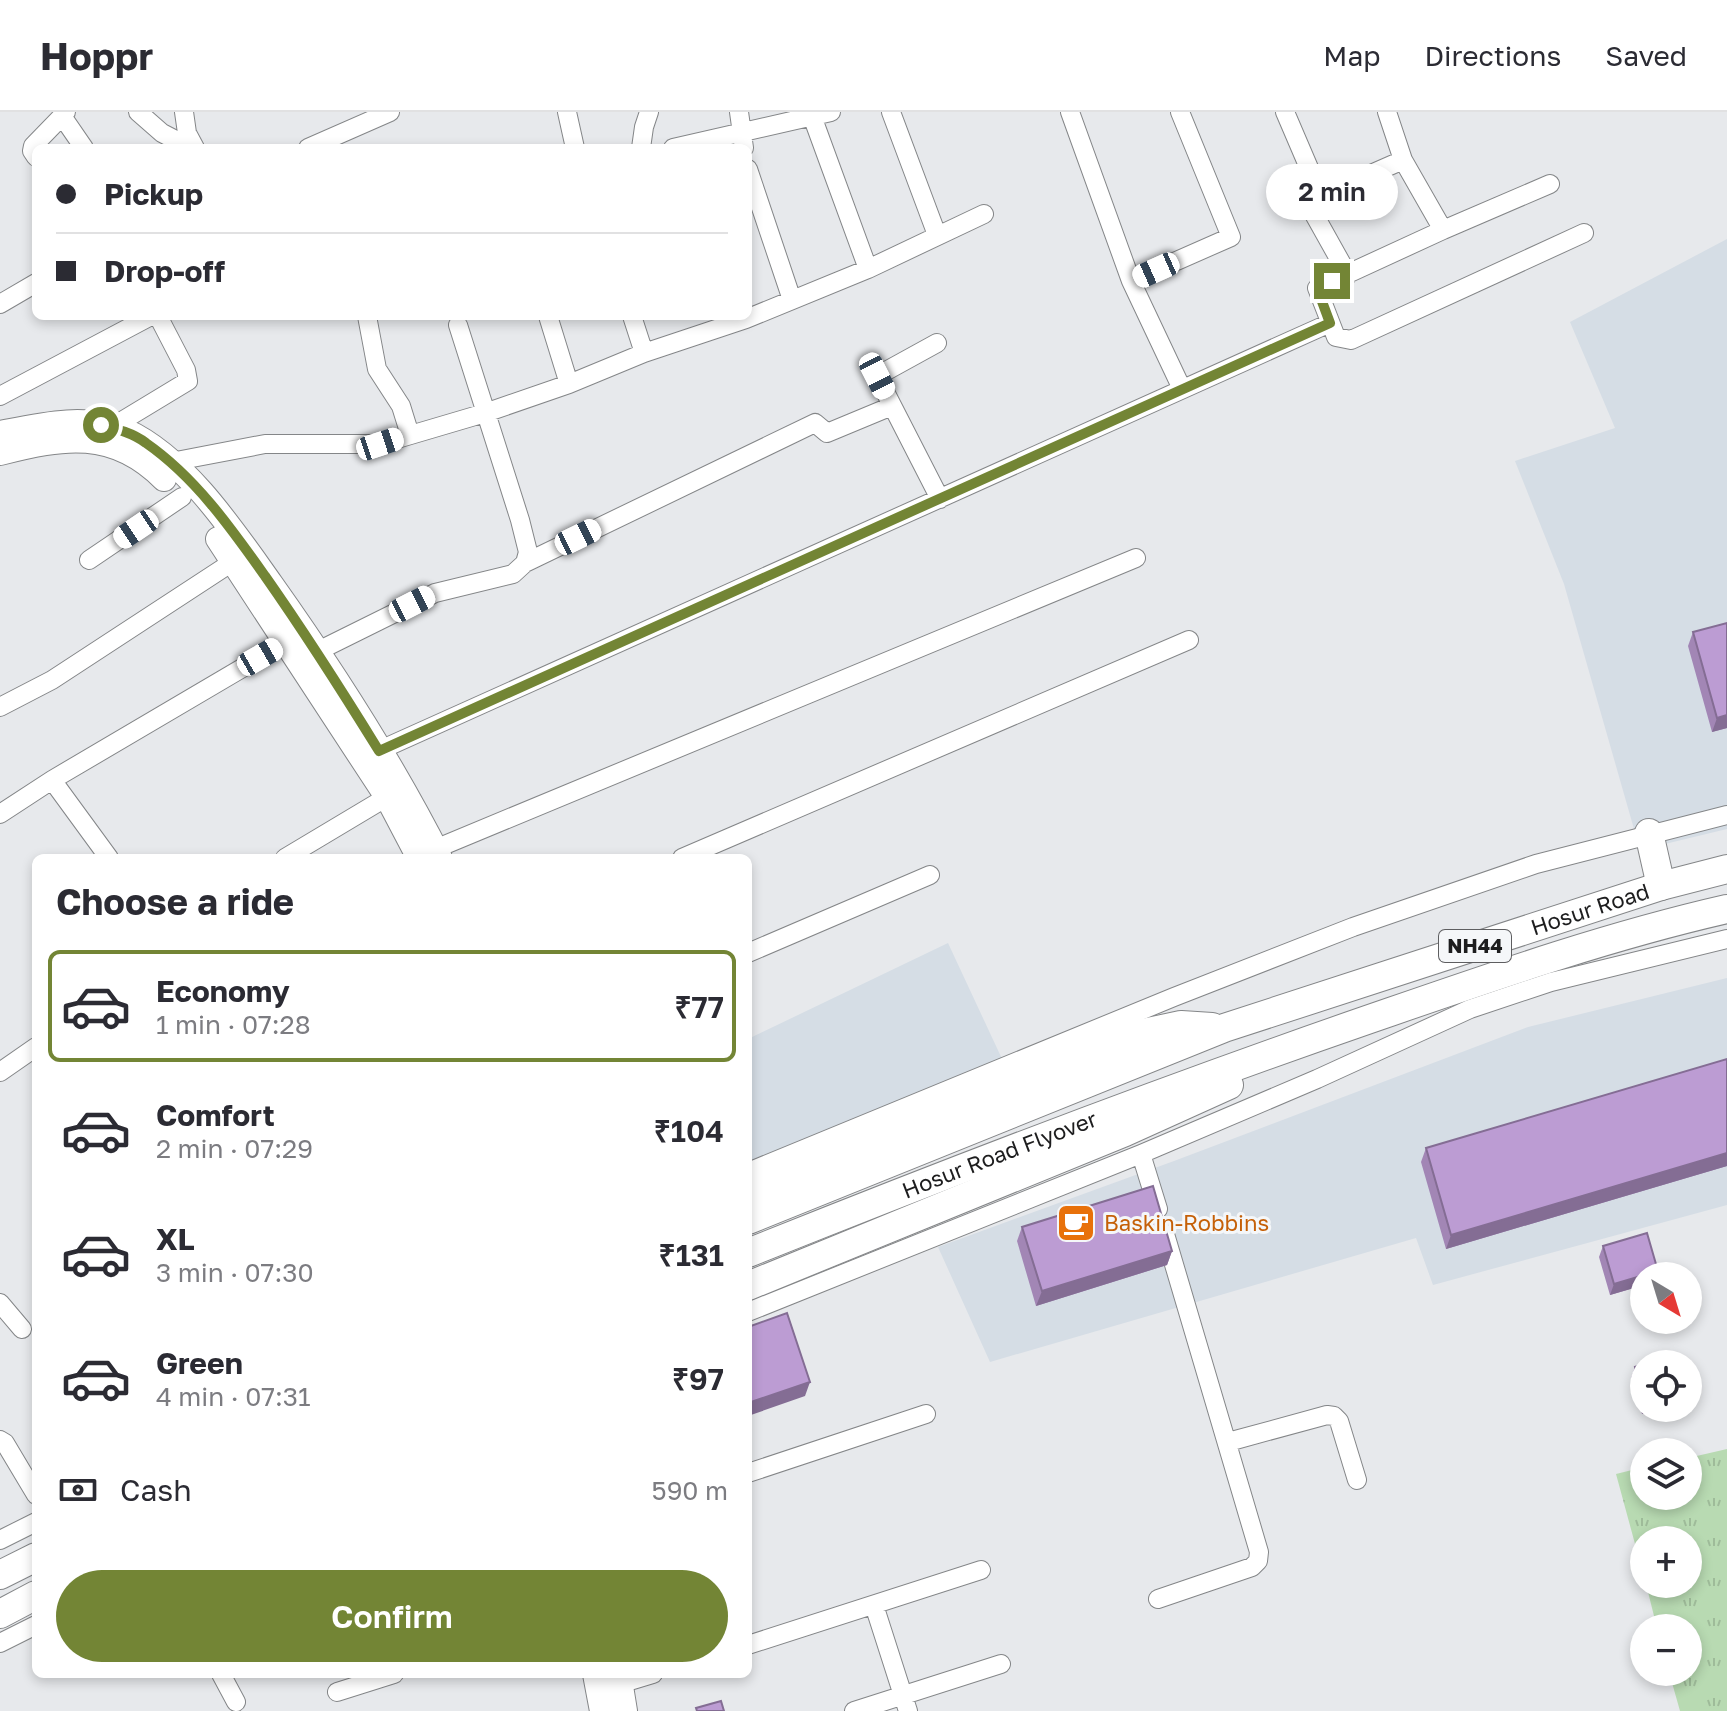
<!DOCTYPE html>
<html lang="en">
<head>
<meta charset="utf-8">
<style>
	body { margin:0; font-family:"Golos Text",sans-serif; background:#f2f2f3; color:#2b2b33; height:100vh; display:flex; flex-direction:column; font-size:30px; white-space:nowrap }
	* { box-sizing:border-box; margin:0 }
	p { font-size:26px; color:#7c7c81 }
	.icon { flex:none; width:44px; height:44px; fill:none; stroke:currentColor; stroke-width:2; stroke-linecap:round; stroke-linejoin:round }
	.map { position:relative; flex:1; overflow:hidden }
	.side { position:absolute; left:32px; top:742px; width:720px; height:824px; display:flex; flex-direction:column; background:#fff; border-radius:12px; box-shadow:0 4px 12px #0003 }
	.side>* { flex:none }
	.guide { position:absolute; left:32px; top:32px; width:720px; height:176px; border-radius:12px; box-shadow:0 4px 12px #0003; display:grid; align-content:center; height:176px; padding:0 24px; background:#fff }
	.needle { width:52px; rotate:142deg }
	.controls { position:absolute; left:1630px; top:1150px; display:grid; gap:16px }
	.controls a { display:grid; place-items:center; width:72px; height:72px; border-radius:50%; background:#fff; box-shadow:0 4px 12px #0003; font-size:40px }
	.end { position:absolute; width:36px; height:36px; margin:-18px; border:10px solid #738535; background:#fff; box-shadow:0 0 0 4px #fff }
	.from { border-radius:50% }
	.bubble { position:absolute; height:56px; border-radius:28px; background:#fff; box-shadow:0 4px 12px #0003; font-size:26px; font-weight:600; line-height:56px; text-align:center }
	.car { position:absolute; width:24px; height:48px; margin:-24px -12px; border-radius:10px; box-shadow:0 0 6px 2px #0007; background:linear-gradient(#fff 24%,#345 0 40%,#fff 0 76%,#345 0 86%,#fff 0) }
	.guide b { display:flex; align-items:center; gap:28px; height:76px; font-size:30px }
	.guide b+b { border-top:2px solid #e1e1e2 }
	.guide i { width:20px; height:20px; background:#2b2b33 }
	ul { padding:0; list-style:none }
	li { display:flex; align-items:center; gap:24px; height:112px; margin:0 16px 12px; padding:0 8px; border:4px solid transparent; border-radius:12px }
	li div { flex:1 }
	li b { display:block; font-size:30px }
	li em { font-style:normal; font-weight:600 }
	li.active { border-color:#738535 }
	li>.icon { width:72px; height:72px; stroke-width:1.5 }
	h2 { padding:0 24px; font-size:36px; line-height:96px }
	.pay { display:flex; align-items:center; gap:20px; height:88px; padding:0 24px; font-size:30px }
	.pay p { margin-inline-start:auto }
	.cta { display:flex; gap:16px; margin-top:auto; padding:16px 24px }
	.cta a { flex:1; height:92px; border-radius:48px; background:#738535; color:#fff; font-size:32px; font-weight:600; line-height:92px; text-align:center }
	header { display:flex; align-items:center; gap:48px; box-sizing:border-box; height:112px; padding:0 40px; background:#fff; border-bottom:2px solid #e1e1e2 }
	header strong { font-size:38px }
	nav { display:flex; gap:44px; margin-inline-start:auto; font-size:28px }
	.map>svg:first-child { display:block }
	.built { fill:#d5dde5 }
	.grass { fill:url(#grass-tufts) }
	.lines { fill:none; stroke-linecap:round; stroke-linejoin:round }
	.minor-casing { stroke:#848688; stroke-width:20 }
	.major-casing { stroke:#848688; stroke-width:26 }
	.highway-casing { stroke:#848688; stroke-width:30 }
	.minor { stroke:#fff; stroke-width:18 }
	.major { stroke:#fff; stroke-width:24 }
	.highway { stroke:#fff; stroke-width:28 }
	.wall { fill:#a286b5 }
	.shaded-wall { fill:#846d94 }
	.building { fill:#bc9cd3; stroke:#846d94; stroke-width:2 }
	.route { stroke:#738535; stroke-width:10 }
	.labels { text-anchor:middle; stroke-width:6; stroke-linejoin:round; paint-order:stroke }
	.shield { fill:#f5f7f9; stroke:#5e5e60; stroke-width:2 }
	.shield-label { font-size:20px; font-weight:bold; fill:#1d1d1e }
	.street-label { font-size:22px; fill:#1d1d1e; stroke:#f5f7f9 }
	.food-label { font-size:22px; fill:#c56008; stroke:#f5f7f9; text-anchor:start }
</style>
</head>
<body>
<header>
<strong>Hoppr</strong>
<nav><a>Map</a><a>Directions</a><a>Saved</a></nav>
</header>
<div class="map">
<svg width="1727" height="1599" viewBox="0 0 1727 1599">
	<defs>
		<pattern id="grass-tufts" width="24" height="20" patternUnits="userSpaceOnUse" patternTransform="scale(2)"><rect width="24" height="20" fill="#b8dab2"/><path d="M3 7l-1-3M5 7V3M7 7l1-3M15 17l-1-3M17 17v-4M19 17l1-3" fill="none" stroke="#9ebb99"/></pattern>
	</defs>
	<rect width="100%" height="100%" fill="#e7e9ec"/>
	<!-- built -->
	<path class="built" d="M 1727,127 L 1727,717 L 1640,738 L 1564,472 L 1515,349 L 1615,316 L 1570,210 Z
		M 948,831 L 1003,949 L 748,1055 L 748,927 Z
		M 1727,866 L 1727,1093 L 1433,1173 L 1416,1126 L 990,1250 L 938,1135 L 1174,1049 L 1528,915 Z"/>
	<!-- grass -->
	<path class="grass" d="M 1727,1337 L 1727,1599 L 1680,1599 L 1669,1560 L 1688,1560 L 1688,1516 L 1657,1516 L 1646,1472 L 1688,1472 L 1688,1428 L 1644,1428 L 1644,1465 L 1616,1362 L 1644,1355 L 1644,1384 L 1688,1384 L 1688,1346 Z"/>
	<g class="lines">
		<!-- minor casing -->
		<g class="minor-casing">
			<path id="minor" d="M 138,0 L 162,21 L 191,36
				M 184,0 L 187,21 L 195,36
				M 567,0 L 575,36
				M 739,0 L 744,36
				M 891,0 L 937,123
				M 1070,0 L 1131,169 L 1231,125 L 1180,0
				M 1285,0 L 1321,84
				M 1387,0 L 1403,48 L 1443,118
				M 62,4 L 84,36
				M 812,4 L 868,157
				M 308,36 L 390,0
				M 641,36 L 644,15 L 649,0
				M 673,36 L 831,0
				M 36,45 L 32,39 L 33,34 L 66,0
				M 748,57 L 792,188
				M 1550,72 L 1443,118 L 1317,176 L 1336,225 L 1351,228 L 1584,121
				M 1348,163 L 1310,95 L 1321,84 L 1403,48
				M 1131,169 L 1182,277
				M 0,192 L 36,171
				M 367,204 L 377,257 L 401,294 L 410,323
				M 548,204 L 569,272
				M 632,204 L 644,241
				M 937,231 L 877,264 L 940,387
				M 0,284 L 151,204
				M 112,315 L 188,269 L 186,258 L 158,204
				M 171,350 L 265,332 L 380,332 L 485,301 L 569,272 L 644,241 L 746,207 L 868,157 L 984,102
				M 89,448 L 182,385
				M 525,451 L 815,311 L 827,321 L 892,294
				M 318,539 L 435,481 L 513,462 L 525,451 L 528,440 L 520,408 L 458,213
				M 0,595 L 52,568 L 234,449
				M 369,643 L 1330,211
				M 52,668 L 109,746
				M 0,702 L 52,668 L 295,525
				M 435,737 L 1136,446
				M 285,746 L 387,685
				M 682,746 L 1189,528
				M 748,841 L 930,763
				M 0,960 L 36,935
				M 1141,1042 L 1158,1097
				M 748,1060 L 1174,885 L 1353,815 L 1536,752 L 1727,703
				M 0,1191 L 22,1217
				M 748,1200 L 1141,1042 L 1317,967 L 1470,897 L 1551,870 L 1727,827
				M 0,1328 L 5,1331 L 36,1383
				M 1228,1330 L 1327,1303 L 1334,1304 L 1339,1309 L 1357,1368
				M 748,1361 L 926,1302
				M 0,1428 L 36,1410
				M 1158,1487 L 1252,1455 L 1258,1449 L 1259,1440 L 1165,1122
				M 874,1493 L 908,1599
				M 0,1531 L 36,1513
				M 748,1533 L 981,1458
				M 221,1562 L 236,1590
				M 620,1572 L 653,1562
				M 337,1580 L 394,1562
				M 854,1599 L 1001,1552"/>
		</g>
		<!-- major casing -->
		<g class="major-casing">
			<path id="major" d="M 0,321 C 40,313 86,302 126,319 C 185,346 234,420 271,472 C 332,558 392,651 440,746
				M 0,341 C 63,325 113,316 164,367
				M 218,427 L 387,685 L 419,746
				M 595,1562 L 602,1599
				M 619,1562 L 625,1599"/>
		</g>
		<!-- highway casing -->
		<g class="highway-casing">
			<g id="highway">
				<path d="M 1649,721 L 1661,774"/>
				<path d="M 748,1079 L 1036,964 L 1134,923 L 1181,913 L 1212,915"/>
				<path id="s1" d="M 748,1108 L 1224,916 L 1661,774 L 1727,757"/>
				<path id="s2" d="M 748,1141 C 952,1059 1156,981 1364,909 C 1483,868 1604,825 1727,797"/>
				<path d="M 748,1174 L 1125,1020 L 1229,973"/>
				<path d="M 0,1463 L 36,1445"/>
				<path d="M 0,1502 L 36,1483"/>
			</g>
		</g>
		<!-- minor -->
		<use href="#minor" class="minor"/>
		<!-- major -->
		<use href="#major" class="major"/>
		<!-- highway -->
		<use href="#highway" class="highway"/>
	</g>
	<!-- wall -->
	<path class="wall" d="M 1693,520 L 1727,616 L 1712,620 L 1688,534 Z
		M 1727,947 L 1727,1054 L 1446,1137 L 1421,1050 L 1426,1036 Z
		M 1022,1115 L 1172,1139 L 1167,1153 L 1036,1194 L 1017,1129 Z
		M 1603,1134 L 1644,1164 L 1644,1173 L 1610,1183 L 1599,1145 Z
		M 1644,1252 L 1644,1296 L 1662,1296 L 1642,1302 L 1631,1266 L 1635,1255 Z"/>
	<!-- shaded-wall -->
	<path class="shaded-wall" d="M 1727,603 L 1727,616 L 1712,620 L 1717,606 Z
		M 1727,1041 L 1727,1054 L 1446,1137 L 1451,1123 Z
		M 1172,1139 L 1167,1153 L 1036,1194 L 1042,1179 Z
		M 1658,1159 L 1657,1164 L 1644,1164 L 1644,1173 L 1610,1183 L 1614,1172 Z
		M 810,1270 L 805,1284 L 748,1304 L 748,1291 Z
		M 1644,1296 L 1662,1296 L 1642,1302 Z"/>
	<!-- building -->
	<path class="building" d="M 1727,511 L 1727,603 L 1717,606 L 1693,520 Z
		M 1727,947 L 1727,1041 L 1451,1123 L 1426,1036 Z
		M 1153,1074 L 1172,1139 L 1042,1179 L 1022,1115 Z
		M 1647,1121 L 1658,1159 L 1614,1172 L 1603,1134 Z
		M 787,1201 L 810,1270 L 748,1291 L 748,1215 Z
		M 1677,1242 L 1680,1252 L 1645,1252 Z
		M 1644,1252 L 1644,1285 L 1635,1255 Z
		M 721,1589 L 724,1599 L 697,1599 L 696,1596 Z"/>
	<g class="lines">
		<!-- route -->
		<path class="route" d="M 101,313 C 117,317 133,321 146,331 C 195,365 231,416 265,464 C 305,521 342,579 379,639 L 1330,211 L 1317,176 L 1332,169"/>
	</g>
	<!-- icons -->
	<defs>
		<g id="cafe-square" transform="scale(2)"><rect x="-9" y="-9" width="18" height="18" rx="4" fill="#e8710a" stroke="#f5f7f9"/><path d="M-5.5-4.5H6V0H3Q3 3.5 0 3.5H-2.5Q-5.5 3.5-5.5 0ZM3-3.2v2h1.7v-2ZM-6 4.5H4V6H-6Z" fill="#fff"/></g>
	</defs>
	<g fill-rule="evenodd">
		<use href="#cafe-square" x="1076" y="1111"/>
	</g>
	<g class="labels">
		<!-- shield labels -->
		<rect class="shield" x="1439" y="818" width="72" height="32" rx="6"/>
		<g class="shield-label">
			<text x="1475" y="841">NH44</text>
		</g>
		<!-- street labels -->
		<g class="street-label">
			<text dy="8" stroke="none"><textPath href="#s1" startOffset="898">Hosur Road</textPath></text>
			<text dy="8" stroke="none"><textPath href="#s2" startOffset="270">Hosur Road Flyover</textPath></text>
		</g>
		<!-- food labels -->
		<g class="food-label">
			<text x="1104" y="1119">Baskin-Robbins</text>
		</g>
	</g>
</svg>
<div class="controls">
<a><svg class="needle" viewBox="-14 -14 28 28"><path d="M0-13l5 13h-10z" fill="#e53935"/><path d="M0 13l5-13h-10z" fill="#7c7c81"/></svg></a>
<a><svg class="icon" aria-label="locate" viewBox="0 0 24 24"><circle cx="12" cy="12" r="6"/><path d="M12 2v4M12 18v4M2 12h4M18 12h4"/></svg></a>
<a><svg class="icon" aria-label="layers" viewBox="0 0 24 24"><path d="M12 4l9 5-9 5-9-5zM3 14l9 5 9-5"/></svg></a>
<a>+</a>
<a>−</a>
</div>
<i class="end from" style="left:101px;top:313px"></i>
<i class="end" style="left:1332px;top:169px"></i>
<div class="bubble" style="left:1266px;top:52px;width:132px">2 min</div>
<i class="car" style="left:1156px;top:158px;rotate:246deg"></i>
<i class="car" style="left:877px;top:264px;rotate:153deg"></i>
<i class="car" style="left:380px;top:332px;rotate:72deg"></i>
<i class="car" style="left:136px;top:417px;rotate:236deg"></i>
<i class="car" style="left:578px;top:425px;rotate:64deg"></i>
<i class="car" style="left:412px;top:492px;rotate:63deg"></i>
<i class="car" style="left:260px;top:545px;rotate:60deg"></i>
<div class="guide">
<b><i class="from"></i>Pickup</b>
<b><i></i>Drop-off</b>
</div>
<section class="side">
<h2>Choose a ride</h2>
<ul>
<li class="active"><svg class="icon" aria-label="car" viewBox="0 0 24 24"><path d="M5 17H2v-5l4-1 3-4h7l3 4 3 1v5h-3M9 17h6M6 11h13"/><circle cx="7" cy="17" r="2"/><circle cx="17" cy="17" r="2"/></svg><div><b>Economy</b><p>1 min · 07:28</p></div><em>₹77</em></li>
<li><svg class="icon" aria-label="car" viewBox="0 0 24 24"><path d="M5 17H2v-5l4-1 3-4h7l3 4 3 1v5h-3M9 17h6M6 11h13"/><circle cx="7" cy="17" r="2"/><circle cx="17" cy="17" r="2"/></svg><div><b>Comfort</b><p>2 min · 07:29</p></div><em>₹104</em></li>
<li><svg class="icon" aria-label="car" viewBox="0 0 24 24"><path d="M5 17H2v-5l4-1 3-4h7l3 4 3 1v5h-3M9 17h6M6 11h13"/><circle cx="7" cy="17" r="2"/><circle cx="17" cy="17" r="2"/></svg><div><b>XL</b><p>3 min · 07:30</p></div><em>₹131</em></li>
<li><svg class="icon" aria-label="car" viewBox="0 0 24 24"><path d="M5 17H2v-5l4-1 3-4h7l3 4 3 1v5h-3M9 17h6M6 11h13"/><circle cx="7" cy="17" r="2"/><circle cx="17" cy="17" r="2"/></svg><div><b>Green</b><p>4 min · 07:31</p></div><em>₹97</em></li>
</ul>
<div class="pay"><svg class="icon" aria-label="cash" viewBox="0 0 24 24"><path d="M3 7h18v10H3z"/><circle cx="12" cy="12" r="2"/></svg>Cash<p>590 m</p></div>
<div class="cta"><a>Confirm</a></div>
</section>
</div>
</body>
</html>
